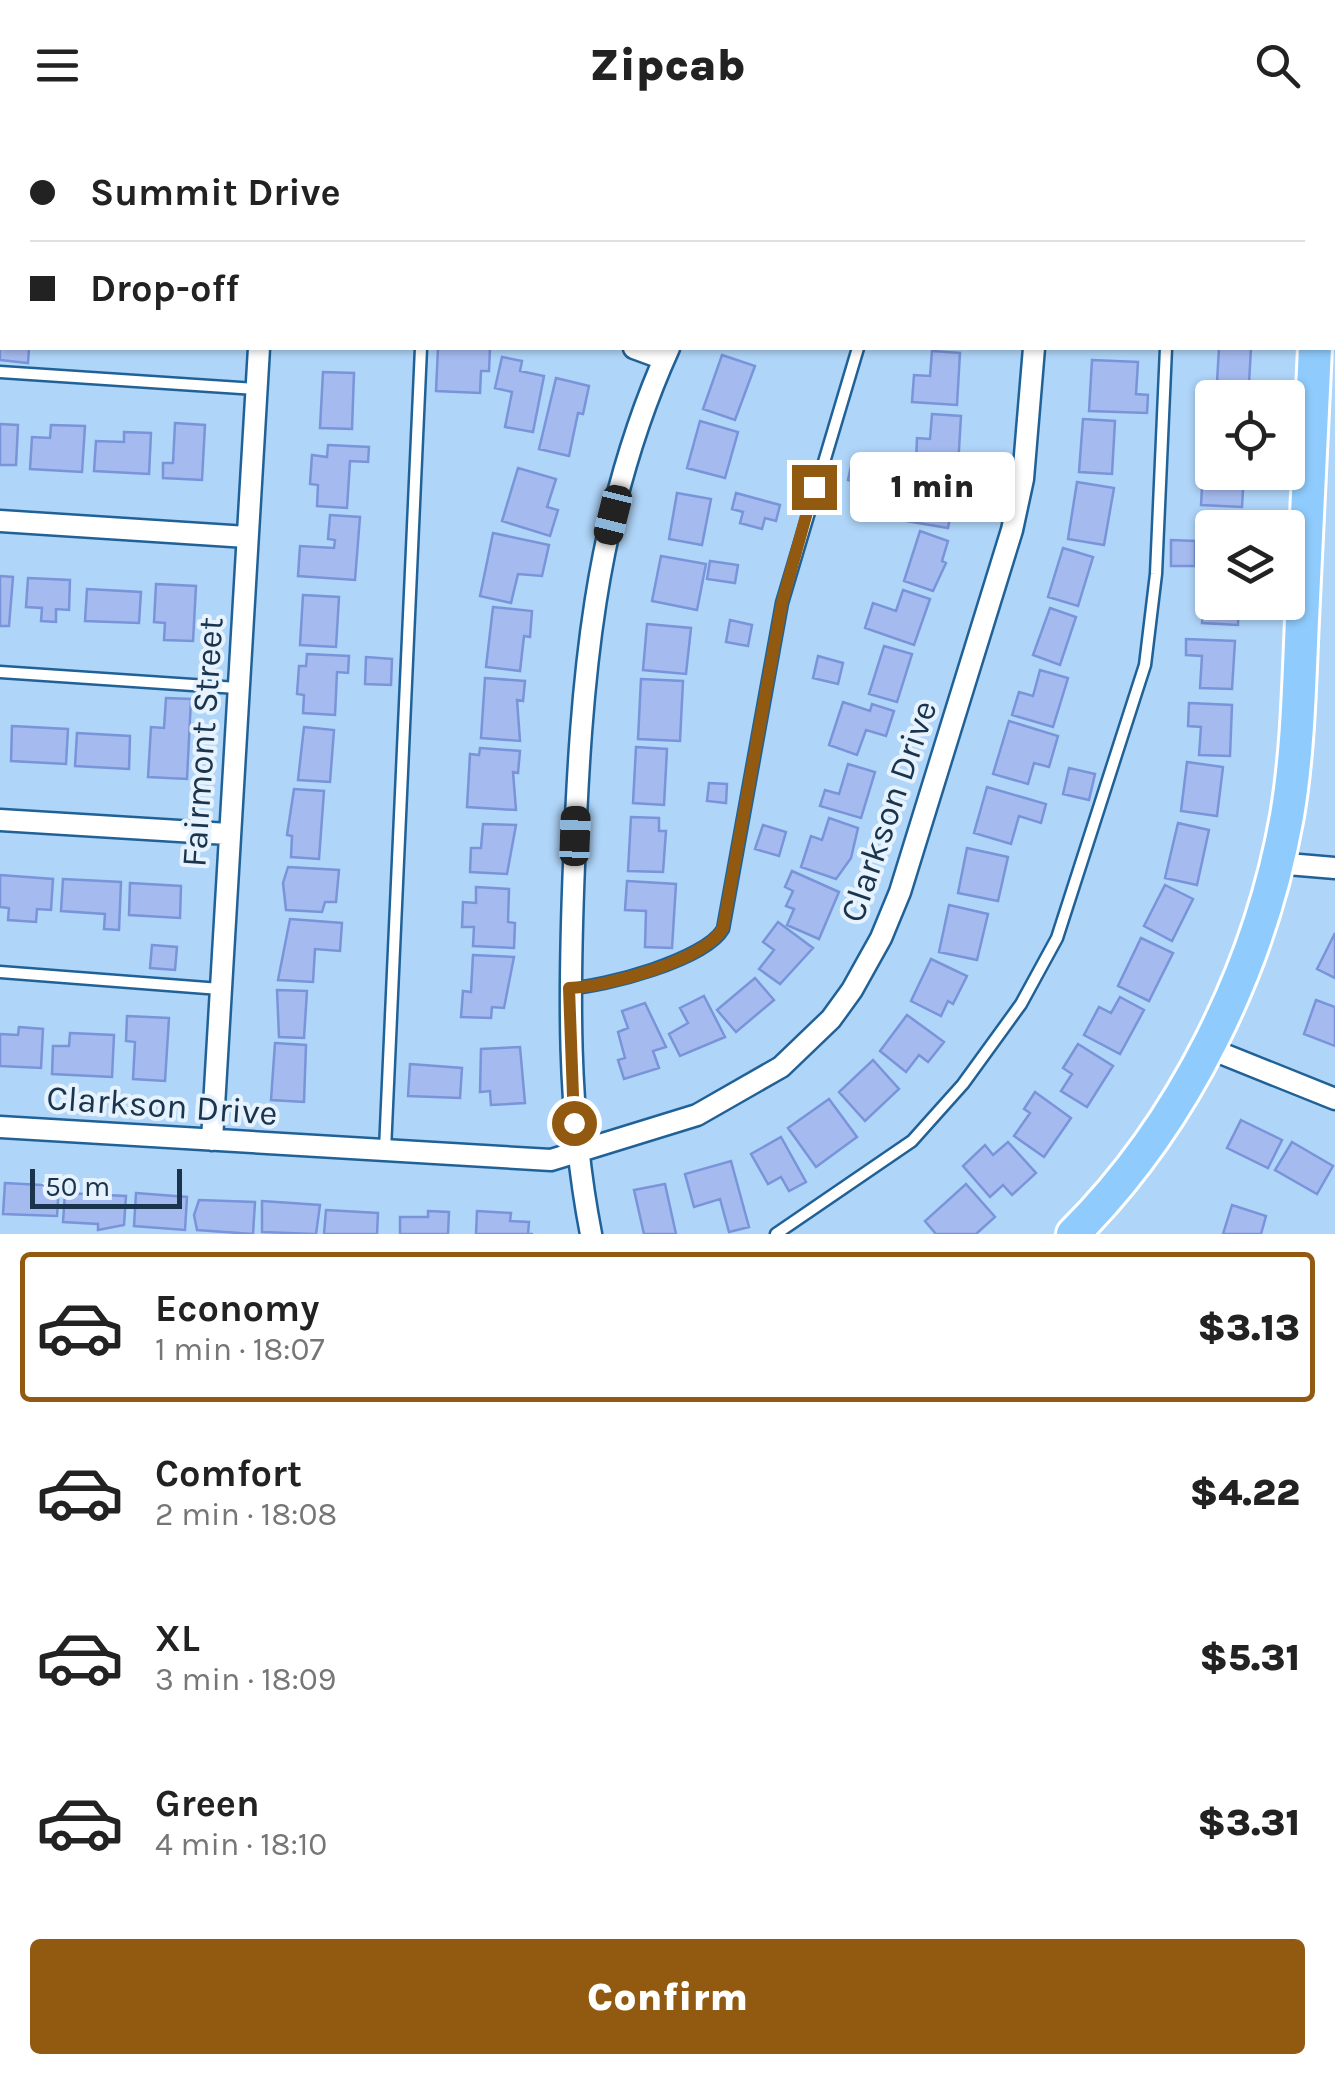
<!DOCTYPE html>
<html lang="en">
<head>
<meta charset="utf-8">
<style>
	body { margin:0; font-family:Karla,sans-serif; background:#f6f6f6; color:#222; height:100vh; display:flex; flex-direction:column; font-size:38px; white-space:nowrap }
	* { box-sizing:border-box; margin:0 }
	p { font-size:32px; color:#767676 }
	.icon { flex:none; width:55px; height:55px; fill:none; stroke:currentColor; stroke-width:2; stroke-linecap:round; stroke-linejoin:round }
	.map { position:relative; height:1104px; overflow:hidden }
	.drawer { display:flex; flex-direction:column; background:#fff; flex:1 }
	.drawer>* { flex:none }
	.guide { position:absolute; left:0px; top:0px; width:1335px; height:220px; box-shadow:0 2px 8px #0004; display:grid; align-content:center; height:220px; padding:0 30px; background:#fff }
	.buttons { position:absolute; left:1195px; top:250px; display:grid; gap:20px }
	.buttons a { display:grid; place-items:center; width:110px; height:110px; border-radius:10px; background:#fff; box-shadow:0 2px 8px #0004; font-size:50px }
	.scale { position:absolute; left:30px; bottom:25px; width:152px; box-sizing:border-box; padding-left:10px; border:5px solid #19344c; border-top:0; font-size:28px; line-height:35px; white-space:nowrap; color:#19344c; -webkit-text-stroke:8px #e6f3ff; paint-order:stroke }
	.end { position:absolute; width:45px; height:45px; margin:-22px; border:12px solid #915a10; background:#fff; box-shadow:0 0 0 5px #fff }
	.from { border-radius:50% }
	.bubble { position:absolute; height:70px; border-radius:10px; background:#fff; box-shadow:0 2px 8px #0004; font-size:32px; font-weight:800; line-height:70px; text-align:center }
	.car { position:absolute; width:30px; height:60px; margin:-30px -15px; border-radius:12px; box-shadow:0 0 8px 2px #0007; background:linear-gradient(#222 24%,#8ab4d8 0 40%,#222 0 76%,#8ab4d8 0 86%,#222 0) }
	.guide b { display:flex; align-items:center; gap:35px; height:95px; font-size:38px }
	.guide b+b { border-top:2px solid #e0e0e0 }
	.guide i { width:25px; height:25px; background:#222 }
	ul { padding:18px 0 0; list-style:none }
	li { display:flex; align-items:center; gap:30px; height:150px; margin:0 20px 15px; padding:0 10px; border:5px solid transparent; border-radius:10px }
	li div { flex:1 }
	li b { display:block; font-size:38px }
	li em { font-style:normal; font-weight:800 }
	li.active { border-color:#915a10 }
	li>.icon { width:90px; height:90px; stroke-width:1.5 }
	.action { display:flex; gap:20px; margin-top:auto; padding:20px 30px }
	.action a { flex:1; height:115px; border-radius:10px; background:#915a10; color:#fff; font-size:40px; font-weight:800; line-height:115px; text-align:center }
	header { display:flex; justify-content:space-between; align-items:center; height:130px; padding:0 30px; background:#fff; font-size:45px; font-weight:800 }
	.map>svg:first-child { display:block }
	.building { fill:#a5bbf0; stroke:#7994d9; stroke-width:2.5 }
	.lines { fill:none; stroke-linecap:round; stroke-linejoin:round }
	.lane-casing { stroke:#206297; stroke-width:15 }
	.street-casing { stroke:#206297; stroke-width:25 }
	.primary-casing { stroke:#fff; stroke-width:38 }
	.lane { stroke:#fff; stroke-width:10 }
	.street { stroke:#fff; stroke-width:20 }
	.primary { stroke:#8fccfd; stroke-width:32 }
	.route { stroke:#915a10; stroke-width:12 }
	.labels { text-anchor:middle; stroke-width:8; stroke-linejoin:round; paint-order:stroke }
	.street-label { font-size:35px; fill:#19344c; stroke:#e6f3ff }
</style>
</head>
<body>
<header><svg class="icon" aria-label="menu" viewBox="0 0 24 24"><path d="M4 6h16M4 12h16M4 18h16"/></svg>Zipcab<svg class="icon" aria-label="search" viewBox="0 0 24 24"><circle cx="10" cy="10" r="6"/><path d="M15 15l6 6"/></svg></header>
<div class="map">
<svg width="1335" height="1104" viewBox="0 0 1335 1104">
	<rect width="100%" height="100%" fill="#afd5f9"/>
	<!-- building -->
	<path class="building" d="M 0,0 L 33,0 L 2,2 L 2,34 Z
		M 0,204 L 2,218 L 29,218 L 28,233 L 0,230 Z
		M 438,218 L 490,218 L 489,241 L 481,241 L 480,263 L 436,261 Z
		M 1219,218 L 1251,218 L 1249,253 L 1217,252 Z
		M 932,221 L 960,223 L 957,275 L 912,272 L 914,245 L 930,246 Z
		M 722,225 L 755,236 L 735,290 L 703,279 Z
		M 502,227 L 522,231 L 520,241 L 544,246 L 533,302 L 505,297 L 512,262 L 495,258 Z
		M 1092,230 L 1138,232 L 1136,264 L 1148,265 L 1147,283 L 1089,281 Z
		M 323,242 L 354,243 L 352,299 L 320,298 Z
		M 556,248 L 589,256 L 583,284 L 578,283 L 569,326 L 539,319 Z
		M 1220,260 L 1249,262 L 1249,268 L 1219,268 Z
		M 932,284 L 961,286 L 958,336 L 916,334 L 917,308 L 930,309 Z
		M 1206,286 L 1212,286 L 1212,315 L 1204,315 Z
		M 1083,289 L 1115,291 L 1112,344 L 1079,342 Z
		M 700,291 L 738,302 L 725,348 L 687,338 Z
		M 175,293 L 205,295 L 202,350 L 163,348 L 163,333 L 173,333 Z
		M 0,294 L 18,295 L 16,335 L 0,335 Z
		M 51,295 L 85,296 L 82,342 L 30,339 L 32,307 L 50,308 Z
		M 124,302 L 151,303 L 149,344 L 94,341 L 96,311 L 124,312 Z
		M 328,315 L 369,317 L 368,332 L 350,331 L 347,378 L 317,376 L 318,355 L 310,354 L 312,325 L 327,327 Z
		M 853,327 L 879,333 L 874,356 L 848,350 Z
		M 518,338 L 556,349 L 547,377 L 558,380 L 550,406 L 502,391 Z
		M 1203,338 L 1244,342 L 1242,377 L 1201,375 Z
		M 928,344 L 957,349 L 948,398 L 906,391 L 912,356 L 925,359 Z
		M 1077,352 L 1114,358 L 1104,415 L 1068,409 Z
		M 677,363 L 711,369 L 702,415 L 669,409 Z
		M 736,363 L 780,375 L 776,391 L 765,388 L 762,399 L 740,393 L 743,382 L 732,379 Z
		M 330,385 L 360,387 L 355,450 L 298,446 L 300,416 L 334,418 L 335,410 L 328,409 Z
		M 1211,386 L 1242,387 L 1241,398 L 1212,398 L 1212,425 L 1199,425 L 1201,400 L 1210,400 Z
		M 920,401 L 948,411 L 942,431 L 946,433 L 933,461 L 904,451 Z
		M 493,403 L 549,415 L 542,446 L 518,444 L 511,473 L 480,466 Z
		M 1171,410 L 1195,411 L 1195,436 L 1171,436 Z
		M 1063,418 L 1093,427 L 1078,476 L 1048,467 Z
		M 661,426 L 706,434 L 697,480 L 652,471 Z
		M 710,431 L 738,435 L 735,453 L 707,449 Z
		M 0,446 L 13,447 L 9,496 L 0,496 Z
		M 28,448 L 70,450 L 69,480 L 56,479 L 56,492 L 41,491 L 42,478 L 26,477 Z
		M 1205,449 L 1212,449 L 1212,472 L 1239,472 L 1238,495 L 1202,493 Z
		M 156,454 L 196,456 L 193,511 L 164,510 L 165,493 L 154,492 Z
		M 87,459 L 141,462 L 139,493 L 85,491 Z
		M 903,460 L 930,469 L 914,515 L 865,498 L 873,473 L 896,481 Z
		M 303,465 L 339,467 L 336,517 L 300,515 Z
		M 493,477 L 532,481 L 530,507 L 524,506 L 520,541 L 486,537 Z
		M 1050,478 L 1076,487 L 1060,535 L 1033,525 Z
		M 730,490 L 752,495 L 748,516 L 726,512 Z
		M 647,494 L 691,498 L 686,544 L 643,540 Z
		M 1186,509 L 1235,511 L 1232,559 L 1200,558 L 1202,526 L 1186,525 Z
		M 884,516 L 912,524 L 897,572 L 869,564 Z
		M 307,524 L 349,526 L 348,543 L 337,542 L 335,585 L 303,583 L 304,565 L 297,564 L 299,536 L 306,536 Z
		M 818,526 L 843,533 L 838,554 L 813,548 Z
		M 366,527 L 392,529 L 391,555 L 365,554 Z
		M 1040,540 L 1068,548 L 1053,597 L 1012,585 L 1019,562 L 1033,566 Z
		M 485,548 L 525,551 L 523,571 L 517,570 L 520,611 L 481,608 Z
		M 641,549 L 683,551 L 680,611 L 638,609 Z
		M 166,568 L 191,569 L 187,649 L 148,647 L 151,597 L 164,598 Z
		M 843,572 L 870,581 L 872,574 L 894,581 L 886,606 L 866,600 L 857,625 L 829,615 Z
		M 1189,573 L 1232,575 L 1230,626 L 1199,625 L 1201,597 L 1188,596 Z
		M 1009,591 L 1058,606 L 1049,637 L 1034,633 L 1028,654 L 993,644 Z
		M 12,596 L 68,599 L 66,634 L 11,631 Z
		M 304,597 L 334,600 L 330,652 L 298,650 Z
		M 77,603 L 130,606 L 129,639 L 75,636 Z
		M 636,617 L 667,619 L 664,675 L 633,673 Z
		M 480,618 L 520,621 L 518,643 L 513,642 L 516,680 L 467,677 L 470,624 L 479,625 Z
		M 1187,632 L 1223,637 L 1217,686 L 1181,681 Z
		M 848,634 L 875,642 L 861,688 L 820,676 L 825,660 L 839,664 Z
		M 1069,638 L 1095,644 L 1089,670 L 1063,664 Z
		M 709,653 L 727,654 L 726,673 L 707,671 Z
		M 987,657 L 1046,674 L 1041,693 L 1019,686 L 1011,714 L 974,703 Z
		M 294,659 L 324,661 L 319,729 L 291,727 L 292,706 L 287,705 Z
		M 631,687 L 659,688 L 659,701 L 666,701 L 663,742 L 628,741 Z
		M 829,688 L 858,698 L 851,728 L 836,749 L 801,737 L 811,706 L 822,710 Z
		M 1178,693 L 1209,700 L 1197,755 L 1165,748 Z
		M 483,694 L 516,695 L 507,744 L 470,742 L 471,718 L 481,718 Z
		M 763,695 L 786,702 L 779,726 L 755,719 Z
		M 967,718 L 1008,727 L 998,771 L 958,763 Z
		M 288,737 L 339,740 L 336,772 L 325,772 L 322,782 L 286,780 L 283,753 Z
		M 792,741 L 839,762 L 819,809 L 787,795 L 794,779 L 786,776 L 793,761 L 785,757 Z
		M 0,745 L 53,749 L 51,780 L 37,779 L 36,792 L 8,790 L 9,778 L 0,777 Z
		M 63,749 L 121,752 L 119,800 L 104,799 L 105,784 L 61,781 Z
		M 627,751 L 676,754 L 672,818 L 645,817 L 646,781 L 625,780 Z
		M 130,753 L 181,756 L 180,788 L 129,785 Z
		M 1165,755 L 1193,769 L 1172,811 L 1144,796 Z
		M 476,757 L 509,759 L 508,792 L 515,793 L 514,818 L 473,816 L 474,797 L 462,797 L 463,772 L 476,773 Z
		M 949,775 L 988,784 L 977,830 L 939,822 Z
		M 290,789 L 342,793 L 340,821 L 315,819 L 313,852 L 278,850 Z
		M 778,792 L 813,818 L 780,854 L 759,839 L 774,820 L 763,812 Z
		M 1335,803 L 1335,848 L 1317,839 Z
		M 1141,808 L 1173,823 L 1149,871 L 1118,856 Z
		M 152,815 L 177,817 L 175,840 L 150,838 Z
		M 473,825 L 514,827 L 504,878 L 492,877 L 491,888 L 461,887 L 463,861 L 471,862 Z
		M 931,829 L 967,846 L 953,874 L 948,871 L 941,886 L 911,871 Z
		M 755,848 L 774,870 L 736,902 L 717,880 Z
		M 277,860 L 307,861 L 304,908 L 279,907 Z
		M 704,866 L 725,907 L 680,926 L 669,904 L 688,893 L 680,878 Z
		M 1120,867 L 1144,880 L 1120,924 L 1084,905 L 1099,877 L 1111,883 Z
		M 1316,870 L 1335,877 L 1335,916 L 1304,904 Z
		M 645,873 L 666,917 L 653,921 L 659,938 L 624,949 L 618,930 L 625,928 L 618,902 L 628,898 L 622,881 Z
		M 907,885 L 944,912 L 928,932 L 919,925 L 906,942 L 880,921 Z
		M 127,886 L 169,888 L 165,951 L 133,949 L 135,912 L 126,911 Z
		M 19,897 L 43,899 L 41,938 L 0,936 L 0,904 L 18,905 Z
		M 70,903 L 114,905 L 112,947 L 52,944 L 53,916 L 69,916 Z
		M 275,913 L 306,915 L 304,972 L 271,970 Z
		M 1078,914 L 1113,936 L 1087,977 L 1061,961 L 1072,944 L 1063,938 Z
		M 520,917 L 525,973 L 491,975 L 490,961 L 480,962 L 481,919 Z
		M 873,930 L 899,959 L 865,991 L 839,962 Z
		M 410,934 L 462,938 L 460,968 L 408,966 Z
		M 1035,962 L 1071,988 L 1044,1027 L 1014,1006 L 1030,983 L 1024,979 Z
		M 829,969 L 857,1007 L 816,1037 L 788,998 Z
		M 1241,990 L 1282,1010 L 1268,1038 L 1227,1018 Z
		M 781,1007 L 806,1052 L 789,1061 L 781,1047 L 768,1054 L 751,1024 Z
		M 1008,1012 L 1036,1043 L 1012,1065 L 1003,1055 L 990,1067 L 963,1036 L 985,1015 L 993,1025 Z
		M 1292,1012 L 1333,1036 L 1317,1064 L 1275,1040 Z
		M 731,1031 L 749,1097 L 729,1102 L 720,1069 L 694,1077 L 685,1044 Z
		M 5,1053 L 59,1056 L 57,1086 L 3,1084 Z
		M 665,1054 L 676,1104 L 644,1104 L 634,1060 Z
		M 966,1054 L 995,1087 L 976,1104 L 936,1104 L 925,1091 Z
		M 65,1063 L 126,1066 L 124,1095 L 98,1100 L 98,1094 L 63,1092 Z
		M 136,1063 L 187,1067 L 185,1100 L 134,1096 Z
		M 199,1070 L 255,1072 L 253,1104 L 197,1100 L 194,1085 Z
		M 262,1071 L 320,1075 L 316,1104 L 262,1102 Z
		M 1232,1075 L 1266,1086 L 1261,1104 L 1223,1104 Z
		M 326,1080 L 378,1083 L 377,1104 L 324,1104 Z
		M 428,1081 L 449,1082 L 448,1104 L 400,1104 L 400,1087 L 428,1087 Z
		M 477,1081 L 511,1083 L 510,1091 L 529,1092 L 528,1104 L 533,1104 L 476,1104 Z"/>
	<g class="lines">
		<!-- lane casing -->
		<g class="lane-casing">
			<path id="lane" d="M 501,0 L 509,2
				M 1175,2 L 1175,0
				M 1332,128 L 1335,128
				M 0,242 L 256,259
				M 0,542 L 237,558
				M 0,842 L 220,859
				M 569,858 C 604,857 705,830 723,799 L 782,473 L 858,218
				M 385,1020 L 421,218
				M 776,1104 L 912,1011 L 963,954 L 1021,874 L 1057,808 L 1145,535 L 1156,444 L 1166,218"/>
		</g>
		<!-- street casing -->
		<g class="street-casing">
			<path id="street" d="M 836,0 L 840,2
				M 778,2 L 779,0
				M 1148,2 L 1152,0
				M 0,93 L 2,93
				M 634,218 L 664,229
				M 0,391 L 247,407
				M 0,690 L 228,704
				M 1276,733 L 1335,738
				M 1208,918 L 1335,969
				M 0,997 L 551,1030 L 697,985 L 781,937 L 831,889 L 852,860 L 881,808 L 900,762 L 1012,400 L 1023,349 L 1034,218
				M 212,1010 L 259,218
				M 591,1104 C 567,981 569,860 574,735 C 581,553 593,386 669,218"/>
		</g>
		<!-- primary casing -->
		<g class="primary-casing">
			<path id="primary" d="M 1328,2 L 1328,0
				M 1073,1104 C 1183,995 1260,838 1287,686 C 1298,621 1299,555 1302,490 C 1306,399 1310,308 1315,218"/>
		</g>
		<!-- lane -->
		<use href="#lane" class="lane"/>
		<!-- street -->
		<use href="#street" class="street"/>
		<!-- primary -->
		<use href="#primary" class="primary"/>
	</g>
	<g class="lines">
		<!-- route -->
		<path class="route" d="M 574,993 L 569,858 C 605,857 705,831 723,798 L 782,473 L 814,357"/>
	</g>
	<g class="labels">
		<!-- street labels -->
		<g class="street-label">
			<text transform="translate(202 612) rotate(-86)" y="12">Fairmont Street</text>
			<text transform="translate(888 681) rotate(-71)" y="12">Clarkson Drive</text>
			<text transform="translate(162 975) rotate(4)" y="12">Clarkson Drive</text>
		</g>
	</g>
</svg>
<div class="buttons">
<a><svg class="icon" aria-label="locate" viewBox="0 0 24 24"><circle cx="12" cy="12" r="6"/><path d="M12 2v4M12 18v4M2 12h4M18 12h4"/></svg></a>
<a><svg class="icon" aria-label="layers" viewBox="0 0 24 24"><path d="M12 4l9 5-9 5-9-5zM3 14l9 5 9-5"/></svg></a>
</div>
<div class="scale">50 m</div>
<i class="end from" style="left:574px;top:993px"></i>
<i class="end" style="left:814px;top:357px"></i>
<div class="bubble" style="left:850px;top:322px;width:165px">1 min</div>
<i class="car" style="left:613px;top:385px;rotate:194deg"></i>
<i class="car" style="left:575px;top:706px;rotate:2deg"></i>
<div class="guide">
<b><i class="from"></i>Summit Drive</b>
<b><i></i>Drop-off</b>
</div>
</div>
<section class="drawer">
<ul>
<li class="active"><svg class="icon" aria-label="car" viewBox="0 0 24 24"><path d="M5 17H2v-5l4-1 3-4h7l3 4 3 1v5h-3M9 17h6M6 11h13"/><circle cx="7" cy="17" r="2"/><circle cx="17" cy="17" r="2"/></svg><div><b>Economy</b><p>1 min · 18:07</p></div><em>$3.13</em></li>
<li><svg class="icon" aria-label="car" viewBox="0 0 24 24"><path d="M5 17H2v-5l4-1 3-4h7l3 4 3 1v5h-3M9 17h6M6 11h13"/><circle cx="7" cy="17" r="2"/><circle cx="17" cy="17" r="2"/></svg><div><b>Comfort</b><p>2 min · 18:08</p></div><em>$4.22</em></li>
<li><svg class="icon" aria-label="car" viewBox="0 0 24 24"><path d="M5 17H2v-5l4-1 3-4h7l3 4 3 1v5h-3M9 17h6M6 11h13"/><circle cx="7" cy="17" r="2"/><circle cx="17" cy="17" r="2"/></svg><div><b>XL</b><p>3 min · 18:09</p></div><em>$5.31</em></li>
<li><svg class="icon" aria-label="car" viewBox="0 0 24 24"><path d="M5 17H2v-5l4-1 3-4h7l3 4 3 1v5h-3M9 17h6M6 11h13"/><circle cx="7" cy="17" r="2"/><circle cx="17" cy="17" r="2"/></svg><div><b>Green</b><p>4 min · 18:10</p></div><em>$3.31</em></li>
</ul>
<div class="action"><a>Confirm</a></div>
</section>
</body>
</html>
